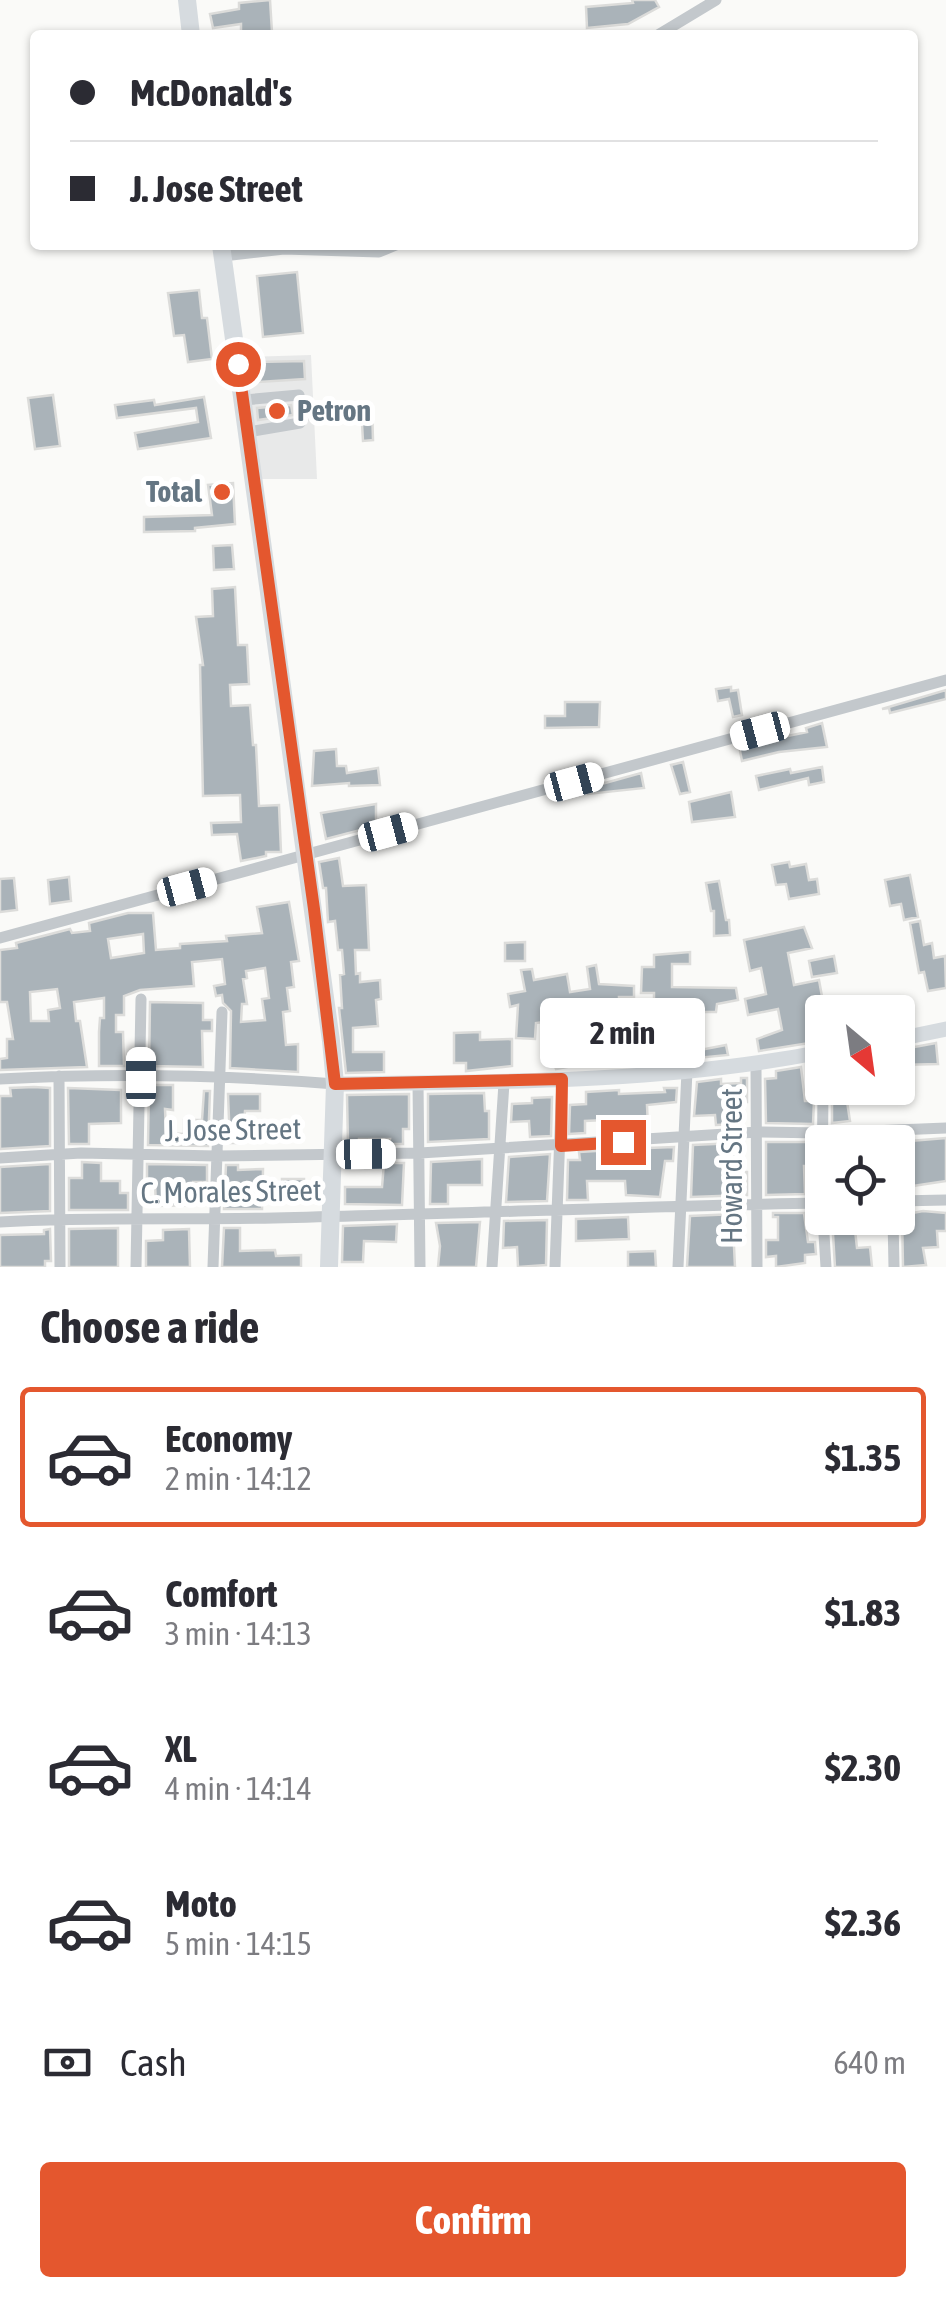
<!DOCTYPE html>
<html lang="en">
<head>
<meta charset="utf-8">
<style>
	body { margin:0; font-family:"Asap Condensed",sans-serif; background:#f2f2f3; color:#2b2b33; height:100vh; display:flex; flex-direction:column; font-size:38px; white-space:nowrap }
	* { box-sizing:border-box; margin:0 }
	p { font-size:32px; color:#7c7c81 }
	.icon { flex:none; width:55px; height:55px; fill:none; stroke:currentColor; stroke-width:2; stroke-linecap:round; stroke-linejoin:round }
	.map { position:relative; height:1267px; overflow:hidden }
	.sheet { display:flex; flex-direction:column; background:#fff; flex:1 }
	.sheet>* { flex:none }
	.banner { position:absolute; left:30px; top:30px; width:888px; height:220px; border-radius:10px; box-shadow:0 2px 8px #0004; display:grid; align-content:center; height:220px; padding:0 40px; background:#fff }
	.needle { width:65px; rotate:151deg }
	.fabs { position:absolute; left:805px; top:995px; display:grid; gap:20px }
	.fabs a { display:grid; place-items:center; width:110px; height:110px; border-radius:10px; background:#fff; box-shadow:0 2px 8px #0004; font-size:50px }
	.end { position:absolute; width:45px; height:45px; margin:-22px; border:12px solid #e4572e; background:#fff; box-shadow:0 0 0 5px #fff }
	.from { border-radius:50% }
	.bubble { position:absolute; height:70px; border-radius:10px; background:#fff; box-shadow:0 2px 8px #0004; font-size:32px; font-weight:700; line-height:70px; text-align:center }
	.car { position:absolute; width:30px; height:60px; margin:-30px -15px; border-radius:12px; box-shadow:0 0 8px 2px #0007; background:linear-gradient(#fff 24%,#345 0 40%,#fff 0 76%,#345 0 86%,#fff 0) }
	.banner b { display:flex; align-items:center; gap:35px; height:95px; font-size:38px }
	.banner b+b { border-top:2px solid #e1e1e2 }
	.banner i { width:25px; height:25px; background:#2b2b33 }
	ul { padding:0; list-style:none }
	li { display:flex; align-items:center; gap:30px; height:140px; margin:0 20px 15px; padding:0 20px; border:5px solid transparent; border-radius:10px }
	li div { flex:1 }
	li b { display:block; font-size:38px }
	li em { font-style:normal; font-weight:700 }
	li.selected { border-color:#e4572e }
	li>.icon { width:90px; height:90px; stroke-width:1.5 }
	h2 { padding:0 40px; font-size:45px; line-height:120px }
	.pay { display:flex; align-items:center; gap:25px; height:110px; padding:0 40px; font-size:38px }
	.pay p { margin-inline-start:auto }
	.primary-button { display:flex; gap:20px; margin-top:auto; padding:20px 40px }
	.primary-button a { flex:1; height:115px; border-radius:10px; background:#e4572e; color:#fff; font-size:40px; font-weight:700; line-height:115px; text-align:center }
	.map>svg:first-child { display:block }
	.built { fill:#e8e9e9 }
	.building { fill:#aab3b9; stroke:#dcdcda; stroke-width:2.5; fill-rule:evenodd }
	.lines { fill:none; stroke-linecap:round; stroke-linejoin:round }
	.minor { stroke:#c3c8cc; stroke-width:11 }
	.major { stroke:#d6dbdf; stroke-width:15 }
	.highway { stroke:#d6dbdf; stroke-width:18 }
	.route { stroke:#e4572e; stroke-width:12 }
	.poi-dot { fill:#e4572e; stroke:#fff; stroke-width:4 }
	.labels { text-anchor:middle; stroke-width:10; stroke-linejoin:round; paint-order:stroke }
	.poi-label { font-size:30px; font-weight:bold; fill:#657683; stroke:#fff; text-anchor:start }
	.street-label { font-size:30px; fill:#657683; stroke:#fff }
</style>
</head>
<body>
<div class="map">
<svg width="946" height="1267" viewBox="0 0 946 1267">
	<rect width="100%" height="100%" fill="#fafaf8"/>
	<!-- built -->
	<path class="built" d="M 311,355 L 317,479 L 261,479 L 246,357 Z"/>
	<!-- building -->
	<path class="building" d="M 270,0 L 272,32 L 241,34 L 241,24 L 213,28 L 210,14 L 239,9 L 239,3 Z
		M 632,0 L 655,0 L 659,7 L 628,24 L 587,28 L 586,7 L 633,3 Z
		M 297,272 L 303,333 L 263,337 L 257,276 Z
		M 199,290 L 202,318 L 207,318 L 212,359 L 188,362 L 184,335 L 174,336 L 168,293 Z
		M 304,361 L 305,379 L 259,382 L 256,362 Z
		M 53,395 L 60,446 L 35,449 L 28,398 Z
		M 204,397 L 211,438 L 138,449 L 135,433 L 198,422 L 196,408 L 117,418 L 115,405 L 154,400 L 155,405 Z
		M 291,405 L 293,415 L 258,420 L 257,408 Z
		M 372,406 L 373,440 L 363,441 L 361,407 Z
		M 233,483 L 235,524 L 195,528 L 195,531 L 144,532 L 144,517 L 212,515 L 208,485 Z
		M 232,545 L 234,569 L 214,570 L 213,546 Z
		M 235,587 L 238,645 L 247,645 L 249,684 L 230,685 L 231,706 L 250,705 L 253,745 L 256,745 L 259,806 L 279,805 L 281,852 L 266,852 L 266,856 L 241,861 L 237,834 L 212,835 L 211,823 L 241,822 L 240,795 L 203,796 L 200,665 L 203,665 L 196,617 L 213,616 L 212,589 Z
		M 731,687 L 731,691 L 738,690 L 742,715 L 733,717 L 729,699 L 718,701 L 716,689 Z
		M 946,690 L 946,699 L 890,713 L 889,708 L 882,709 Z
		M 565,702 L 600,702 L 599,727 L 545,728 L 545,716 L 565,716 Z
		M 822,723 L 827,747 L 779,752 L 742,761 L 739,746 L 807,732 L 806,728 Z
		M 336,749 L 337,766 L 346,766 L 347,773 L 378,768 L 380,785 L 349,786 L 349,783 L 312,786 L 314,751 Z
		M 683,762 L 690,792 L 680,794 L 671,765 Z
		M 822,767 L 824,782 L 809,785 L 808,778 L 759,790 L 756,776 L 790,769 L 791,773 Z
		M 641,773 L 644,788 L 588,794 L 587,788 Z
		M 731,792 L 735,817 L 692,822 L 689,802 Z
		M 376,804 L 376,826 L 326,839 L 321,813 Z
		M 339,858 L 343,886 L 366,885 L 369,950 L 355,950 L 356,974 L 360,973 L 360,982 L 380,980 L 381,999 L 376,1000 L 378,1026 L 353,1028 L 353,1052 L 384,1052 L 384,1072 L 346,1073 L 339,1008 L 342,1008 L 340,975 L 344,974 L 342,950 L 338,950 L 335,921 L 328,922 L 326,888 L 323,888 L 319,862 Z
		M 789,862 L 790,867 L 806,864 L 809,880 L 817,879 L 819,894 L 789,899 L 786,884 L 776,885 L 772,865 Z
		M 910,875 L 918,917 L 904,920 L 901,904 L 890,906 L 885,880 Z
		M 69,877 L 71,901 L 50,904 L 48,880 Z
		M 14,878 L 17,910 L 0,912 L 0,879 Z
		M 719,881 L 726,920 L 729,920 L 730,935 L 714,936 L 714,911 L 711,911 L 706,883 Z
		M 289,902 L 299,961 L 291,962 L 294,987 L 287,988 L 290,1011 L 283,1012 L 286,1045 L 298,1044 L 298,1072 L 230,1068 L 231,1011 L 223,1003 L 222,995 L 216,996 L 214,986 L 225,984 L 222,959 L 192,962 L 194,986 L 140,990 L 124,996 L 124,1015 L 116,1015 L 116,1032 L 123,1032 L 124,1066 L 99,1066 L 99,1032 L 100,1018 L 104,1018 L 104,998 L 74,1002 L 76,1021 L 80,1021 L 87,1067 L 0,1070 L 0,1059 L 7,1058 L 7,1039 L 13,1039 L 7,1002 L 0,1002 L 0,950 L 17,948 L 16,943 L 70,929 L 72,933 L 90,931 L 89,923 L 128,913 L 153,913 L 156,950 L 180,948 L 180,944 L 227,941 L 226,936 L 262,933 L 257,907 ZM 143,934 L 144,953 L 111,958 L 108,939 ZM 265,968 L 269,998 L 262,999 L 265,1020 L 241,1022 L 242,1004 L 247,1004 L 243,979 L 247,978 L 246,971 ZM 57,989 L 60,1008 L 48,1010 L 49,1021 L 31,1021 L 30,992 Z
		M 920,921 L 924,945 L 932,943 L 934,958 L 945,956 L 946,988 L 928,991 L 924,972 L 919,973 L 910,923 Z
		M 804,927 L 812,948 L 788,953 L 794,985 L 819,980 L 823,1002 L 814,1003 L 819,1028 L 822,1027 L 822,1041 L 759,1051 L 757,1039 L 782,1030 L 778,1009 L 748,1015 L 745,999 L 766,994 L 761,968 L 750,971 L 744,940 Z
		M 525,942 L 525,961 L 505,961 L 505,943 Z
		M 690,952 L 690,964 L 672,964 L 672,987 L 736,988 L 738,1000 L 717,1004 L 716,1012 L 667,1012 L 667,1016 L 654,1016 L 654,993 L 641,993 L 642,967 L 654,967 L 654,955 Z
		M 834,956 L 837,973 L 812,977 L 809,961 Z
		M 596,965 L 599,984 L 634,986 L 634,997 L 619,997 L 620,1011 L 584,1012 L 586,1029 L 616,1028 L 616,1043 L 586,1044 L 588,1063 L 556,1069 L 549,1049 L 570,1046 L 566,1019 L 536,1023 L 535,1039 L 516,1038 L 518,1005 L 510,1007 L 508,994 L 525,991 L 521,970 L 532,969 L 534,980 L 567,974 L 570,992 L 590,989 L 587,967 Z
		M 150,1002 L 203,1003 L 203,1020 L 212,1020 L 212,1031 L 202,1031 L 203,1067 L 149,1066 Z
		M 480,1032 L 480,1040 L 512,1039 L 512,1066 L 466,1071 L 466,1063 L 454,1063 L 454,1033 Z
		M 700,1038 L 700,1050 L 726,1045 L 728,1055 L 635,1064 L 634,1046 L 681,1049 L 681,1039 Z
		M 936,1043 L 938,1064 L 898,1065 L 898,1050 Z
		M 801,1067 L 805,1101 L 814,1101 L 813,1124 L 766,1123 L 765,1079 L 776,1078 L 776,1071 Z
		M 741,1078 L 747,1078 L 747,1102 L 737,1102 L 737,1124 L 716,1125 L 715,1115 L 694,1116 L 697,1082 L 721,1079 L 721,1084 L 741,1083 Z
		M 149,1085 L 173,1085 L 173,1110 L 165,1109 L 166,1133 L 184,1134 L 184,1120 L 202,1120 L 204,1091 L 210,1091 L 208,1146 L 148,1145 Z
		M 34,1087 L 50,1088 L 50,1146 L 0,1149 L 0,1096 L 11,1096 L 10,1088 Z
		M 68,1088 L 121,1090 L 121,1123 L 89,1124 L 89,1144 L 69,1144 Z
		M 664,1088 L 677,1088 L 676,1102 L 647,1105 L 648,1128 L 605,1132 L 605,1120 L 585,1121 L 585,1133 L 569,1134 L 570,1105 L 586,1104 L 586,1092 L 619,1090 L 619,1094 L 665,1092 Z
		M 484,1093 L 485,1111 L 489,1111 L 489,1139 L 428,1142 L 428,1094 Z
		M 228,1094 L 260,1094 L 260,1111 L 245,1111 L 242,1143 L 230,1143 Z
		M 409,1094 L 409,1129 L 403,1129 L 403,1144 L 389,1144 L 390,1139 L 359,1139 L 359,1145 L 348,1145 L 347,1095 Z
		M 846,1095 L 850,1121 L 832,1123 L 832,1100 L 836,1100 L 835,1096 Z
		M 552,1097 L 551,1136 L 530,1137 L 529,1121 L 511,1122 L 512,1104 L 532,1103 L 532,1098 Z
		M 946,1138 L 946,1181 L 906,1187 L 904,1163 L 898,1163 L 898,1142 Z
		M 766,1142 L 813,1142 L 811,1166 L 804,1166 L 805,1194 L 766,1195 Z
		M 736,1143 L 738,1172 L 747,1172 L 747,1195 L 691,1197 L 693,1145 Z
		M 674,1147 L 673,1161 L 665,1161 L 660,1197 L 626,1195 L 625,1181 L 587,1181 L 588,1200 L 567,1200 L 568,1160 L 580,1160 L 579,1152 L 630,1149 L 630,1153 L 648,1152 L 648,1148 Z
		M 550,1154 L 547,1201 L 506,1202 L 509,1157 Z
		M 482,1159 L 482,1185 L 448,1185 L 448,1204 L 430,1204 L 431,1162 Z
		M 82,1162 L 101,1163 L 101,1181 L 120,1181 L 120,1193 L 128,1193 L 128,1210 L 69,1210 L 69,1178 L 82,1178 Z
		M 384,1163 L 404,1163 L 402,1205 L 345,1204 L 345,1187 L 382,1187 Z
		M 50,1164 L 50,1211 L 0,1213 L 0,1167 Z
		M 147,1164 L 207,1165 L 207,1182 L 193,1182 L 194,1205 L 156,1206 L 155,1183 L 147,1183 Z
		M 226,1165 L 238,1165 L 238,1170 L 263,1169 L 262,1209 L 224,1209 Z
		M 282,1179 L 304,1179 L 304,1198 L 282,1198 Z
		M 923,1211 L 946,1213 L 946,1231 L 937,1231 L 938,1247 L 923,1248 L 926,1265 L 903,1267 L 902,1215 Z
		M 773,1213 L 804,1213 L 808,1242 L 815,1242 L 816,1254 L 805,1255 L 805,1263 L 776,1267 L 776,1256 L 766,1257 L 766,1240 L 778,1240 L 778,1217 L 773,1217 Z
		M 736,1214 L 736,1224 L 733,1225 L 735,1267 L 687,1267 L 690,1216 Z
		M 628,1217 L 629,1239 L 576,1241 L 576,1219 Z
		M 832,1218 L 871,1218 L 872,1228 L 855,1230 L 857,1248 L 870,1247 L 872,1267 L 835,1267 Z
		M 547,1220 L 546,1265 L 518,1267 L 517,1247 L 503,1248 L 504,1221 Z
		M 480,1222 L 476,1267 L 438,1267 L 440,1246 L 436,1223 Z
		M 397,1224 L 396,1242 L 364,1241 L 363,1262 L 342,1262 L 343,1226 Z
		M 118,1228 L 118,1267 L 69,1267 L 69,1229 Z
		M 224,1228 L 240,1228 L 240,1251 L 275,1250 L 276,1256 L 301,1255 L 301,1267 L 222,1267 Z
		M 50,1229 L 51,1261 L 45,1261 L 45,1267 L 0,1267 L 0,1235 L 44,1234 L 44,1230 Z
		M 189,1229 L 190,1267 L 146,1267 L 146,1241 L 163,1240 L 163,1230 Z
		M 655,1251 L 656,1267 L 628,1267 L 628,1252 Z"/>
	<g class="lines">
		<!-- minor -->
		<path class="minor" d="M 658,35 L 716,0
			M 223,256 L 284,249 L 379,252 L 396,245
			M 244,400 L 299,395 L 303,419 L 300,423 L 248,432
			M 0,938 L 946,680
			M 756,1065 L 757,1267
			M 59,1076 L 60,1267
			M 0,1079 C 111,1073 224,1075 335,1084
			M 418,1083 L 420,1267
			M 0,1158 L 81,1153 L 216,1156 L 420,1153 L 758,1132 L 822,1133 L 946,1128
			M 898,1201 L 946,1200
			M 822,1205 L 823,1088
			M 823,1218 L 826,1267
			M 893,1218 L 894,1267
			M 0,1222 C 91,1217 183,1220 274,1218 C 457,1214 640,1206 822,1203
			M 136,1267 L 141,999
			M 213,1267 L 222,1012
			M 492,1267 L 504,1083
			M 555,1267 L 562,1079
			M 678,1267 L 687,1071"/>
		<!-- major -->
		<path class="major" d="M 898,1039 L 946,1029
			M 335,1084 C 498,1082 662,1083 822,1052"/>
		<!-- highway -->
		<path class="highway" d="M 187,0 L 191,35
			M 221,245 L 331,1041 L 335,1084 L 329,1267"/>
	</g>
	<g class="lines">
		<!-- route -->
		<path class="route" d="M 238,364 L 314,909 L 335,1084 L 562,1079 L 561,1146 L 623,1142"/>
	</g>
	<!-- markers -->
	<g class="poi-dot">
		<circle cx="277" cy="411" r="10"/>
		<circle cx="222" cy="492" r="10"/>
	</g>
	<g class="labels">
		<!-- poi labels -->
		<g class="poi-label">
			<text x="297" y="421">Petron</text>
			<text x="202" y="502" text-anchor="end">Total</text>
		</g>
		<!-- street labels -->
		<g class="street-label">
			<text transform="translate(233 1130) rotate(-1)" y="10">J. Jose Street</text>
			<text transform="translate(732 1166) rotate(-90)" y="10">Howard Street</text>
			<text transform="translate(231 1192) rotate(-1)" y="10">C. Morales Street</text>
		</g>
	</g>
</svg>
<div class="fabs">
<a><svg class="needle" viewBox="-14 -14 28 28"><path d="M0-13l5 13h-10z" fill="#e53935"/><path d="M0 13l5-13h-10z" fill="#7c7c81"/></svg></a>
<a><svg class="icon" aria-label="locate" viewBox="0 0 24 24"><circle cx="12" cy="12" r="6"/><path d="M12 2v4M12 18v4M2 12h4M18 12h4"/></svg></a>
</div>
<i class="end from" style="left:238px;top:364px"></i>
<i class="end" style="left:623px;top:1142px"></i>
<div class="bubble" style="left:540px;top:998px;width:165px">2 min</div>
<i class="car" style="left:760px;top:731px;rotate:255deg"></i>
<i class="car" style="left:574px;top:782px;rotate:75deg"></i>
<i class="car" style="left:388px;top:832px;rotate:75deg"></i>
<i class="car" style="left:187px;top:887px;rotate:75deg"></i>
<i class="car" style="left:141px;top:1077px;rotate:0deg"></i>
<i class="car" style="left:366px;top:1154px;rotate:89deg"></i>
<div class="banner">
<b><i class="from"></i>McDonald's</b>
<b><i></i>J. Jose Street</b>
</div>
</div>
<section class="sheet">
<h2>Choose a ride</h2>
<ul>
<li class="selected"><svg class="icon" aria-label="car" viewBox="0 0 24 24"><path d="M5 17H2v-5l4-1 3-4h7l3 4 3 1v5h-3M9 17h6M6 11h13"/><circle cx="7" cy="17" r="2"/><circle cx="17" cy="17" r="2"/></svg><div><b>Economy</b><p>2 min · 14:12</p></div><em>$1.35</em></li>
<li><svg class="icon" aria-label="car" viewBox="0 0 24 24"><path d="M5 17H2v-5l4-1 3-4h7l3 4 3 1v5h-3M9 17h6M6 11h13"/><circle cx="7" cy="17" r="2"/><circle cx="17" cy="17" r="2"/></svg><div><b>Comfort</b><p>3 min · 14:13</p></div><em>$1.83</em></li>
<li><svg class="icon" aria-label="car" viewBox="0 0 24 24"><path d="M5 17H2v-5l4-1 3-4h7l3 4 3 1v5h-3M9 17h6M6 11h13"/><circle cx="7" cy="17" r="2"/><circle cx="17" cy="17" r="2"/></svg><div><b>XL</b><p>4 min · 14:14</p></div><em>$2.30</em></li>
<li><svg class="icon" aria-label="car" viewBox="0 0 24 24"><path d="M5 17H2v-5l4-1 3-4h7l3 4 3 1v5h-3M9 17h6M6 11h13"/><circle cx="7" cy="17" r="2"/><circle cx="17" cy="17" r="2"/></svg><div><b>Moto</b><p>5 min · 14:15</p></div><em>$2.36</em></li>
</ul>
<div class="pay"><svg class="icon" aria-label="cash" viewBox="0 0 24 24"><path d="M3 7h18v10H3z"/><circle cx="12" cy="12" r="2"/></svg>Cash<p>640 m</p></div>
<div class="primary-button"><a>Confirm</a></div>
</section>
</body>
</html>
